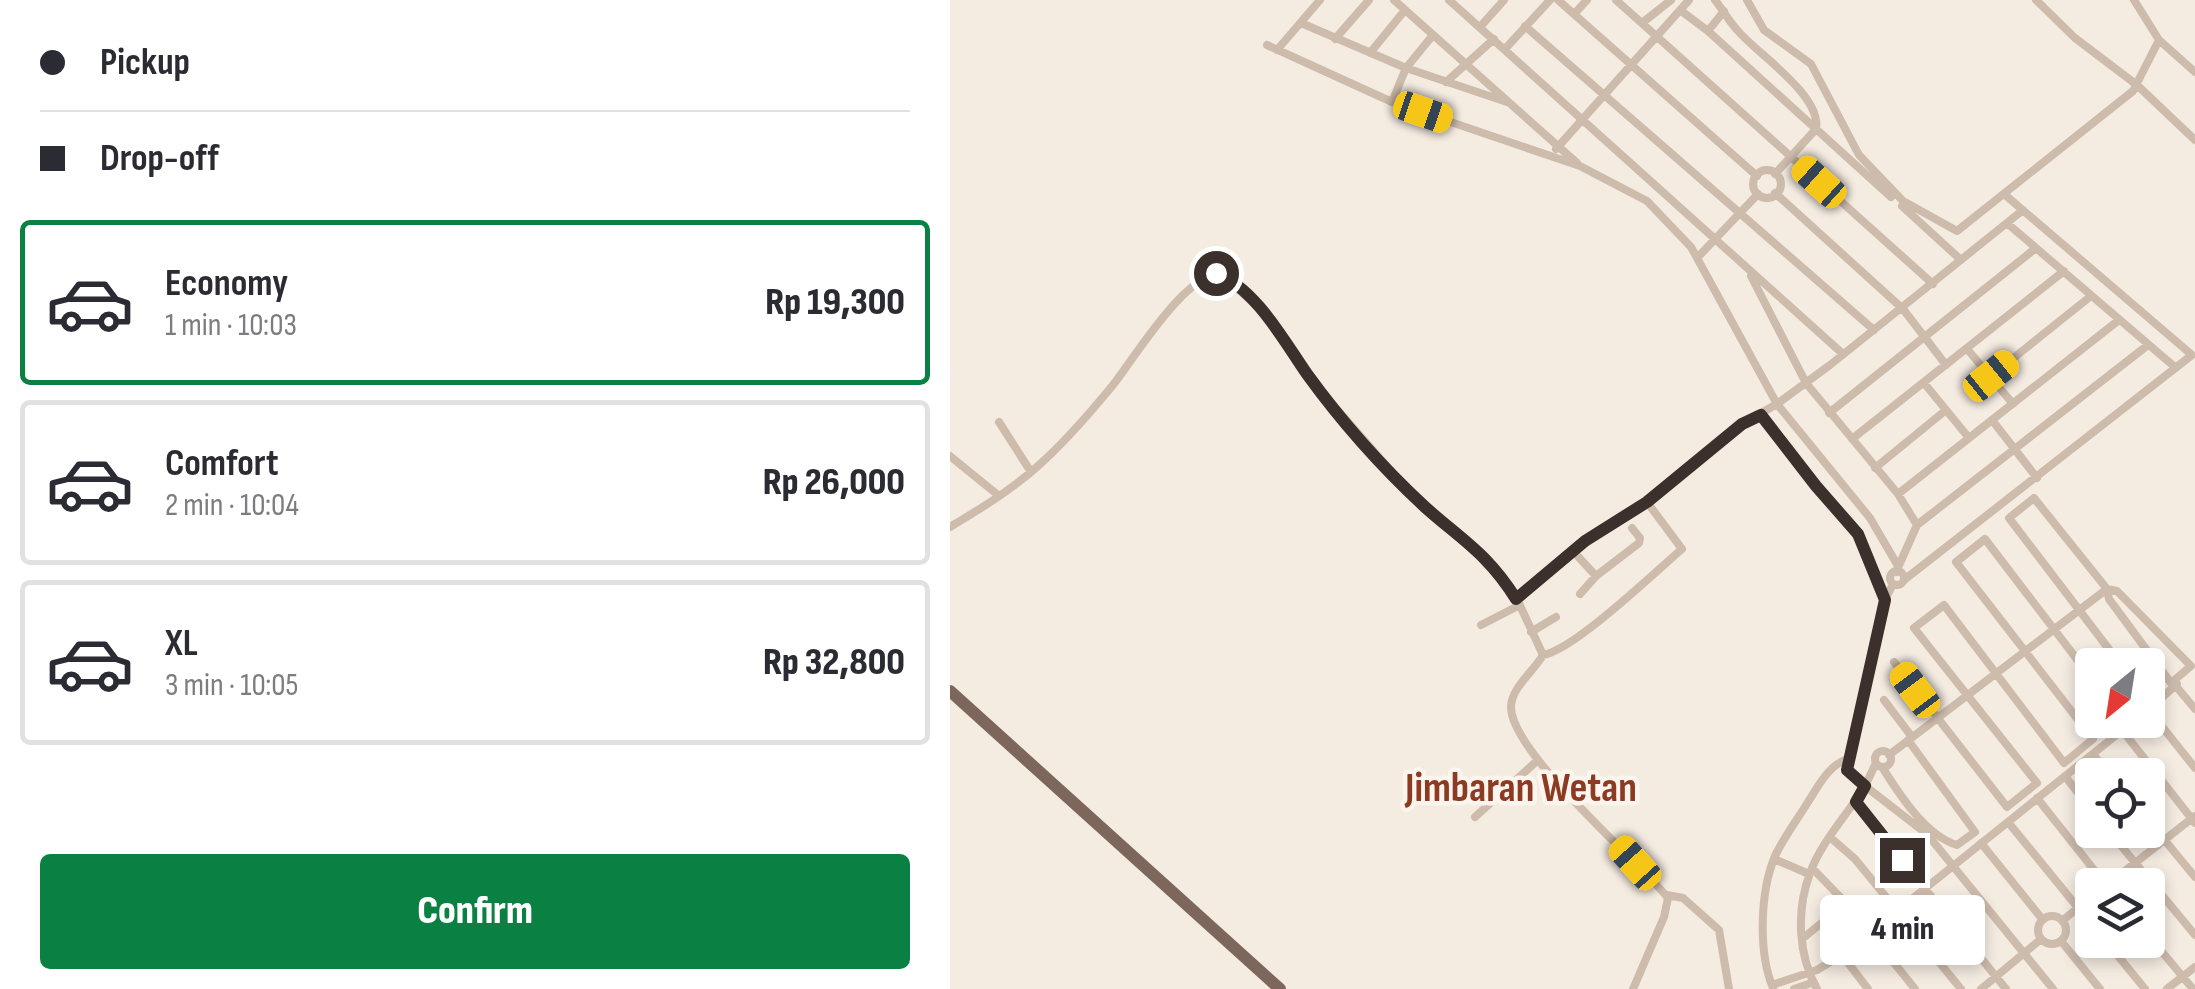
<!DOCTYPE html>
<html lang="en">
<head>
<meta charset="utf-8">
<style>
	body { margin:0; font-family:"Sofia Sans Condensed",sans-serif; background:#f7f7f7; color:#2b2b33; height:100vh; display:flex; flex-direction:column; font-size:38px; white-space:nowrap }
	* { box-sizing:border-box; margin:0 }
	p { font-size:32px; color:#7c7c81 }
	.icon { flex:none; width:55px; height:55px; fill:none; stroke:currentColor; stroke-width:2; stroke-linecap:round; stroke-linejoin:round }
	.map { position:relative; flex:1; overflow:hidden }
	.drawer { display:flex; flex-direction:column; background:#fff; width:950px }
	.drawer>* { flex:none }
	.hud { display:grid; align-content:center; height:220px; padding:0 40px; background:#fff }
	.needle { width:65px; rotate:210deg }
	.buttons { position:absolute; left:1125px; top:648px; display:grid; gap:20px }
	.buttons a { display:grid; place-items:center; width:90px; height:90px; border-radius:10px; background:#fff; box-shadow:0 5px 15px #0003; font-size:50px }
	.end { position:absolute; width:45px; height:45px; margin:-22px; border:12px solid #3b302b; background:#fff; box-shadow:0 0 0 5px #fff }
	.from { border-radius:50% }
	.bubble { position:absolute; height:70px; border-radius:10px; background:#fff; box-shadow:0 5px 15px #0003; font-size:32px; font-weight:800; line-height:70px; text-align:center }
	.car { position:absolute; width:30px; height:60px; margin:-30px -15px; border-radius:12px; box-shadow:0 0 8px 2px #0007; background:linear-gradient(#f5c518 24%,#345 0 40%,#f5c518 0 76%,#345 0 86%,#f5c518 0) }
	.hud b { display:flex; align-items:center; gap:35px; height:95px; font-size:38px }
	.hud b+b { border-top:2px solid #e1e1e2 }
	.hud i { width:25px; height:25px; background:#2b2b33 }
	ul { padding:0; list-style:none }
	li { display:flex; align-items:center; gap:30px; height:165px; margin:0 20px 15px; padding:0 20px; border:5px solid #e1e1e2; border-radius:10px }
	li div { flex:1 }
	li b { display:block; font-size:38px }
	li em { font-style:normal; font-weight:800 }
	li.active { border-color:#0b8043 }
	li>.icon { width:90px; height:90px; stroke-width:1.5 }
	.primary-button { display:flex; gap:20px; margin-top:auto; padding:20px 40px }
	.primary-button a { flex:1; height:115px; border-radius:10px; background:#0b8043; color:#fff; font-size:40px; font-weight:800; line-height:115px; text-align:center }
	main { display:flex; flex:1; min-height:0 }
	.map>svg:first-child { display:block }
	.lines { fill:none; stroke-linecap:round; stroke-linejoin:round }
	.minor { stroke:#cdbbac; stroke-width:8 }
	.primary { stroke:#7d675c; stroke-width:12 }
	.route { stroke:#3b302b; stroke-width:12 }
	.labels { text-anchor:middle; stroke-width:9; stroke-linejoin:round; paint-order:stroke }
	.quarter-label { font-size:42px; font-weight:bold; fill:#8c3b22; stroke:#fbf5ee }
</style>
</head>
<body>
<main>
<section class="drawer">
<div class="hud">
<b><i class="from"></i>Pickup</b>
<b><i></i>Drop-off</b>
</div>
<ul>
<li class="active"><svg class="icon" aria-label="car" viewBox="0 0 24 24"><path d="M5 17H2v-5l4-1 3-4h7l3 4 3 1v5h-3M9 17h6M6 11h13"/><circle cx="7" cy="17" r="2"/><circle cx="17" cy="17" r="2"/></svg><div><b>Economy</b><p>1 min · 10:03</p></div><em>Rp 19,300</em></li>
<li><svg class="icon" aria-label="car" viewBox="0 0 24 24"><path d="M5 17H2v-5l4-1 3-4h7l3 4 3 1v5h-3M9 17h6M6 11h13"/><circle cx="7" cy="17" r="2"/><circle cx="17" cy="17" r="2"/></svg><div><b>Comfort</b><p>2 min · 10:04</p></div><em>Rp 26,000</em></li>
<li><svg class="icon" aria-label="car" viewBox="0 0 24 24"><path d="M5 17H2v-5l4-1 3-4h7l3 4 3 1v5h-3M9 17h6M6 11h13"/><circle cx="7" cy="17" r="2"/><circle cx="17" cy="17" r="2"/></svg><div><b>XL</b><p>3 min · 10:05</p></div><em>Rp 32,800</em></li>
</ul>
<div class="primary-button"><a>Confirm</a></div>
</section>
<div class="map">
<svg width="1245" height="989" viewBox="0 0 1245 989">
	<rect width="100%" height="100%" fill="#f4ebe1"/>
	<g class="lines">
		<!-- minor -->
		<path class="minor" d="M 444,0 L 627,163
			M 499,0 L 893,354
			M 608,0 L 807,176
			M 666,0 L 983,284
			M 765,0 C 773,10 780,23 789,32 C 809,55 872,96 866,129 L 825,174
			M 797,0 L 814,30 L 861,64 L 909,155 L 953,201 L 1007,231 L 1183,91 L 1209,40
			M 1086,0 L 1125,38 L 1187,85 L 1245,140
			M 1184,0 L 1209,40 L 1245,72
			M 730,10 L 758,31 L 941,197
			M 625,13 L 637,0
			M 351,23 L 456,68 L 557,102
			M 692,23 L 721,0
			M 575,26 L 924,330
			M 530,27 L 554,0
			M 758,31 L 774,11
			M 385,39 L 419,0
			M 317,45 L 442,102 L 630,166 L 697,201 L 741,247 L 827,404 L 920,518 L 948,566
			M 555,49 L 600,0
			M 327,50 L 370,0
			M 420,53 L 455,10
			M 496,82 L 544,39
			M 442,102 L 456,68 L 483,35
			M 606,149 L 739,0
			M803 184a14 14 0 1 1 28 0a14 14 0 1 1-28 0Z
			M 825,193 L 953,309 L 996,365
			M 952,206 L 1011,260
			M 1058,224 L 1226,368
			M 748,257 L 808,194
			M 801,276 L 856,383 L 948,494 L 967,525
			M 1018,350 L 1063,404
			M 1041,376 L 1141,296
			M 974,383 L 1019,438
			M 879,413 L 1086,248
			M 811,415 L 865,486 L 908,534 L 935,600
			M 1042,420 L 1087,478
			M 49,422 L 81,472
			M 902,439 L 1114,271
			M 0,456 L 48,495
			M 925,468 L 996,410
			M 948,494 L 1169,320
			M 0,527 C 30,509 63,489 89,465 C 116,441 140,413 163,385 C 181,363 242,262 274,276 L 322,320 L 362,381 L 447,478 L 472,504 L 538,559 L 567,599 L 593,655 C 584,671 561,688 561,707 C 561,753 687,859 718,898 L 714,917 L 683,989
			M 623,551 L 646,576
			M940 578a7 7 0 1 1 14 0a7 7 0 1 1-14 0Z
			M 946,572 L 967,525 L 1198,345
			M 954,580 L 1242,355 L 1054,194
			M 1157,589 L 1167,591 L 1241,666 L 1221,683 L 1159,599 L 1157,589 L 1084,498 L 1059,518 L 1171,665
			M 630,594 L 646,576 L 689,543 L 690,538 L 682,528
			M 567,599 L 635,541 L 697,502 L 792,424 L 827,404 L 880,365 L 1073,210
			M 531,625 L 570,605
			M 581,632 L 606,617
			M 593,655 C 624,650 704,573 732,549 L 697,502
			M 944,662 L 1057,807 L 1087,783 L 964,628 L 994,605 L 1114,763 L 1143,739 L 1006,562 L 1035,539 L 1142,679
			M 1225,685 L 1245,709
			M 1198,699 L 1198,700
			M 934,700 L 962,737
			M 1198,709 L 1245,768
			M 1198,710 L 1227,684
			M 1172,730 L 1245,823
			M925 759a8 8 0 1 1 16 0a8 8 0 1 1-16 0Z
			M 1143,754 L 1160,775
			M 939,755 L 1157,589
			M 932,767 C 949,794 976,836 1007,845 L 1025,832 L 958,740
			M 1115,776 L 1142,811
			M 915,786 L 977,834 L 1103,989
			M 915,786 L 926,763
			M 1087,798 L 1156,885
			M 905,802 L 1056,989
			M 525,817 L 588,760
			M 1198,820 L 1245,877
			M 1058,822 L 1142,925
			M 1158,830 L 1245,935
			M 881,838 L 905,859 L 1011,989
			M 1031,843 L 1093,920
			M 824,859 L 859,874
			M 862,868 L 896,903 L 965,989
			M 1157,885 L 1245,816
			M 717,895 L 733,898 L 769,930 L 779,989
			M1088 930a14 14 0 1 1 28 0a14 14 0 1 1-28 0Z
			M 1112,921 L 1142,896
			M 1198,935 L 1243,989
			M 852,939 L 896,903
			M 1155,940 L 1195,989
			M 1111,941 L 1150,989
			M 892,955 L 918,989
			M 822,985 L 867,970 L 892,955 L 1185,720
			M 823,988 C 808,952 810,892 825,856 C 834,837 847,820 858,802 C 869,785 879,764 900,758
			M 844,989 L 864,982
			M 867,989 C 848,955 846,911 860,873 C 871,842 898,814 915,786 L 897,768 L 935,600 L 943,584
			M 1031,989 L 1091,939
			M 1217,989 L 1245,967"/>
		<!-- primary -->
		<path class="primary" d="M 0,691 L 330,989"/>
	</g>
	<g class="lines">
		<!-- route -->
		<path class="route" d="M 266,273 C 306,289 334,341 357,374 C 391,421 433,468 475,507 C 512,540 538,554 566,599 L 635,541 L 697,502 L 792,424 L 811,415 L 866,486 L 908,534 L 935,600 L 897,770 L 915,786 L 906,802 L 952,860"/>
	</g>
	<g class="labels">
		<!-- quarter labels -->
		<g class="quarter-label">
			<text x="571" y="801">Jimbaran Wetan</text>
		</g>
	</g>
</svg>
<div class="buttons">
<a><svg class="needle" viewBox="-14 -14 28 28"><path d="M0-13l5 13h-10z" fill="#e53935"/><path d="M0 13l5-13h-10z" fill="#7c7c81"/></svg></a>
<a><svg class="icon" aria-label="locate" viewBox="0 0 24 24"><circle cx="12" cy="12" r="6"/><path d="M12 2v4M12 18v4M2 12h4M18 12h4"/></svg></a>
<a><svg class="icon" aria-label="layers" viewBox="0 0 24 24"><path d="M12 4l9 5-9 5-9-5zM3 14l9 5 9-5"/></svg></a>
</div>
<i class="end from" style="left:266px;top:273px"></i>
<i class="end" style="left:952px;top:860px"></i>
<div class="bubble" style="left:870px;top:895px;width:165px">4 min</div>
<i class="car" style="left:473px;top:112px;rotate:109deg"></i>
<i class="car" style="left:869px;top:182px;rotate:312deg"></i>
<i class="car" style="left:1041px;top:376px;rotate:51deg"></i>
<i class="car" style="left:965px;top:690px;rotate:323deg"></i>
<i class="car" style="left:685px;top:863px;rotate:318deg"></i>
</div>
</main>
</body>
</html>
